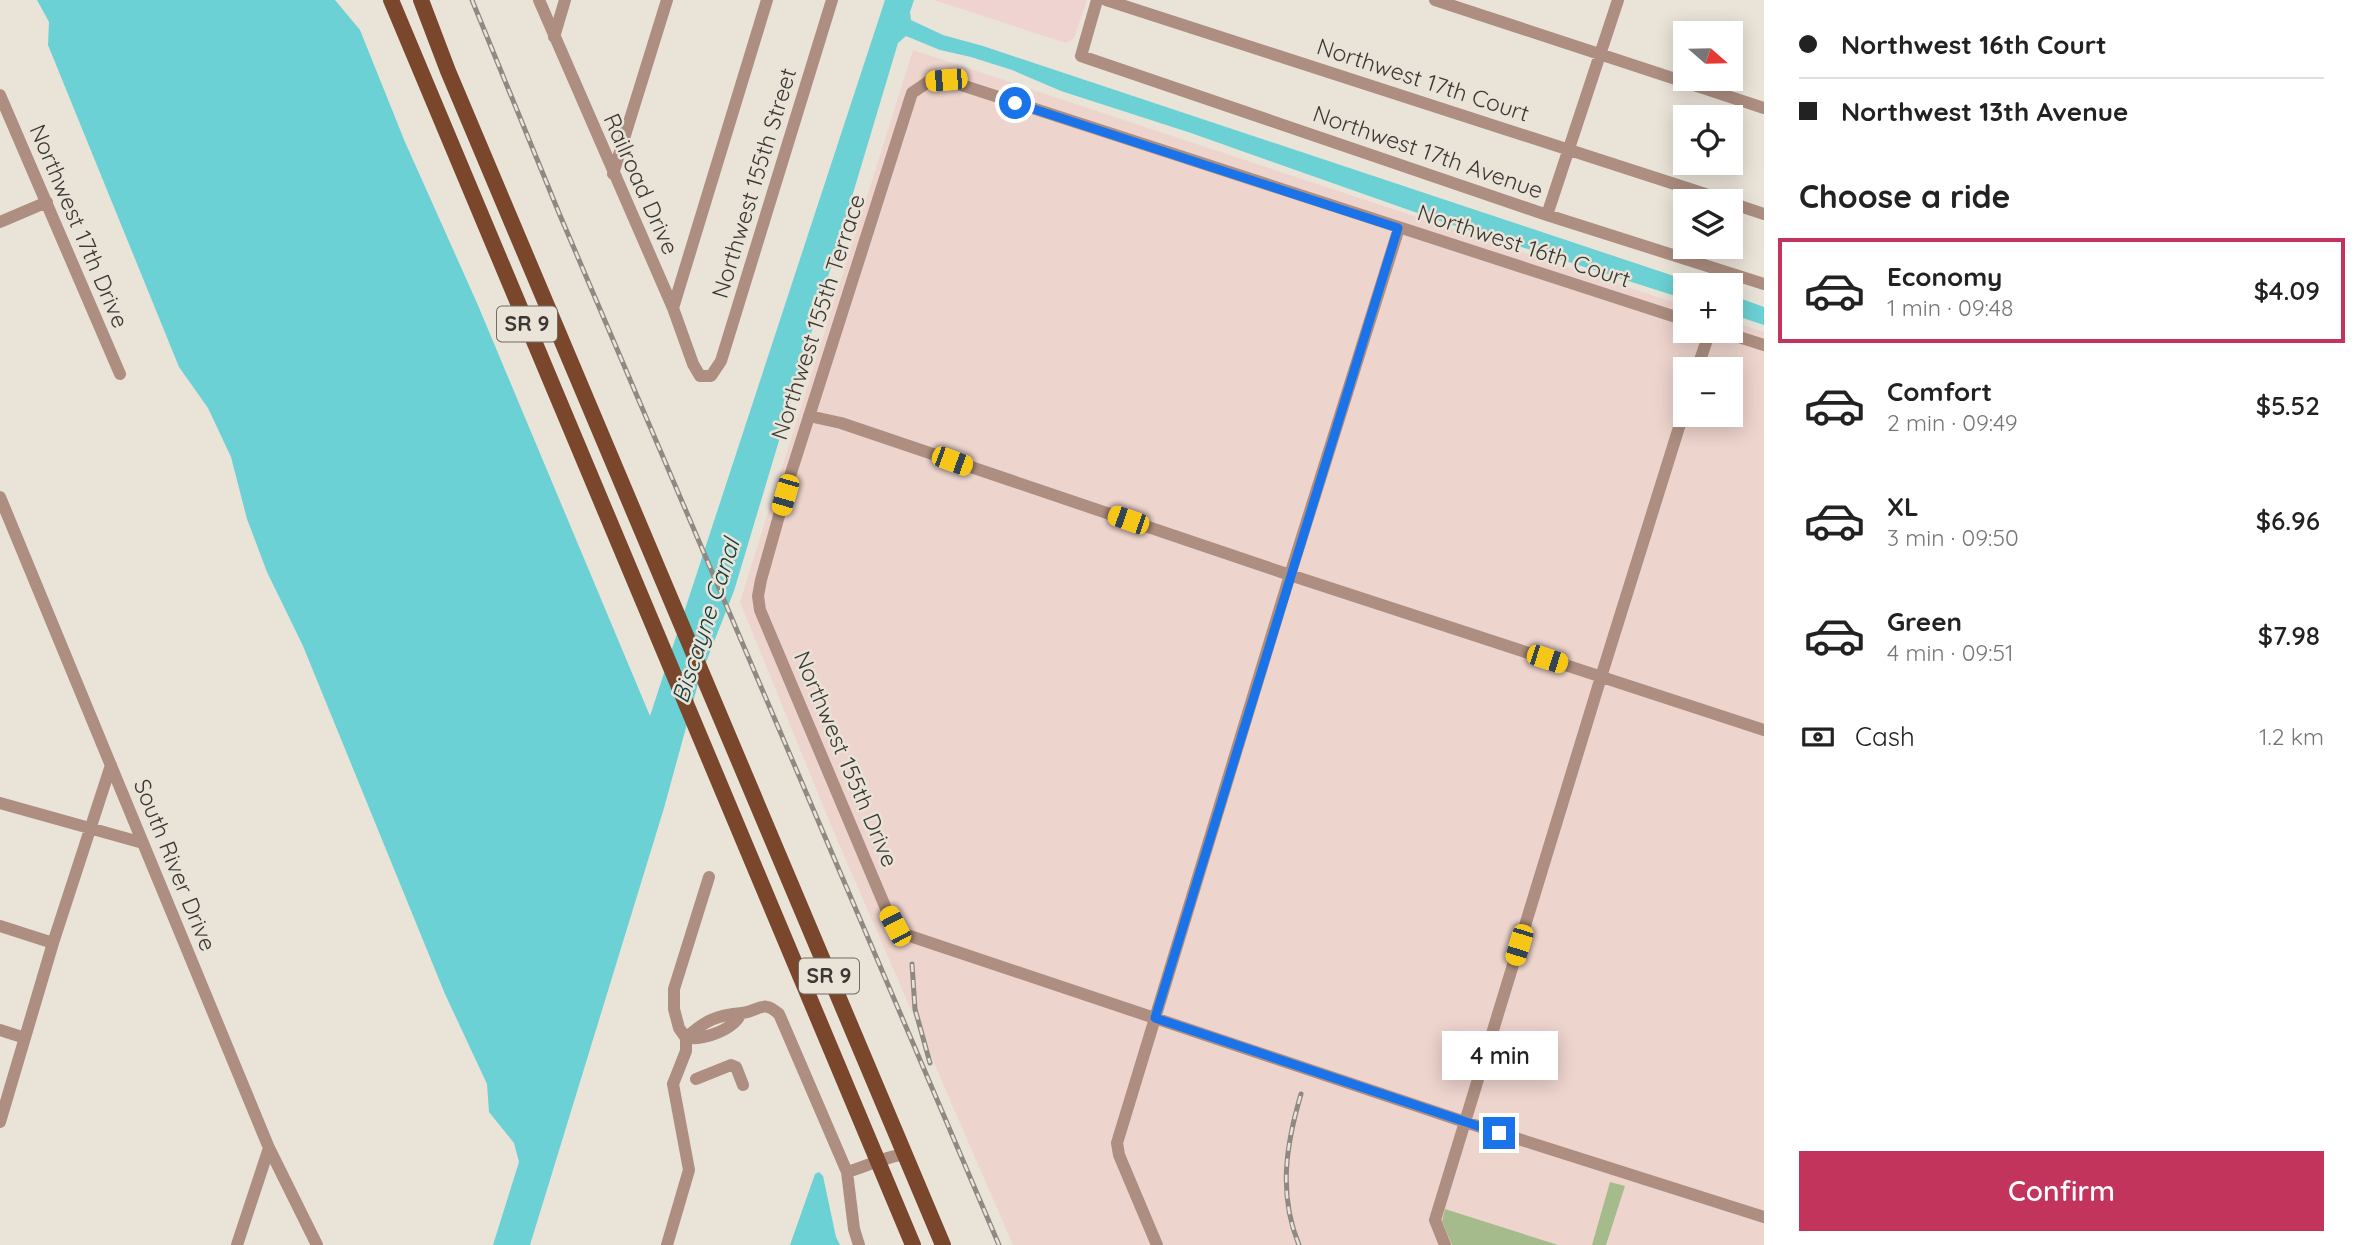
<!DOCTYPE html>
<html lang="en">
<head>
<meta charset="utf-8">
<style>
	body { margin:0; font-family:Quicksand,sans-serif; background:#f6f6f6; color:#222; height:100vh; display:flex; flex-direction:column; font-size:26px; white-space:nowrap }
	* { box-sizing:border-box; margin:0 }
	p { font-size:23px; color:#767676 }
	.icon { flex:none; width:38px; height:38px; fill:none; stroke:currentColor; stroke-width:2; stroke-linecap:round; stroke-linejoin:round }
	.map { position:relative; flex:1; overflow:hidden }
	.details { display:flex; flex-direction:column; background:#fff; width:595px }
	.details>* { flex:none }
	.hud { display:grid; align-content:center; height:154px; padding:0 35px; background:#fff }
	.needle { width:46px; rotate:110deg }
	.controls { position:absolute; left:1673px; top:21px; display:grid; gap:14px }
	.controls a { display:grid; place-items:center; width:70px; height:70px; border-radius:0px; background:#fff; box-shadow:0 4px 18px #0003; font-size:35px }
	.end { position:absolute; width:32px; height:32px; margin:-16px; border:9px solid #1a73e8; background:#fff; box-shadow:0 0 0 4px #fff }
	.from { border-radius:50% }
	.bubble { position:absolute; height:49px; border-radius:0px; background:#fff; box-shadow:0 4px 18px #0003; font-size:23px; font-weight:600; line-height:49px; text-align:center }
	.car { position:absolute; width:21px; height:42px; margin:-21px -10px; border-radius:9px; box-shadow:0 0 5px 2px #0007; background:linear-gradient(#f5c518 24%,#345 0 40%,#f5c518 0 76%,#345 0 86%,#f5c518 0) }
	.hud b { display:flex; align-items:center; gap:24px; height:66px; font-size:26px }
	.hud b+b { border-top:2px solid #e0e0e0 }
	.hud i { width:18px; height:18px; background:#222 }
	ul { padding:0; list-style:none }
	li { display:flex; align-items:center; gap:21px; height:105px; margin:0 14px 10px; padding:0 21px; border:4px solid transparent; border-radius:0px }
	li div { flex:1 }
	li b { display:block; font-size:26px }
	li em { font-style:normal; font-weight:600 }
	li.current { border-color:#c3345d }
	li>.icon { width:63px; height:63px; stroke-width:1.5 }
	h2 { padding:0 35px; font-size:32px; line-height:84px }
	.pay { display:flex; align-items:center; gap:18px; height:77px; padding:0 35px; font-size:26px }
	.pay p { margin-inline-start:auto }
	.action { display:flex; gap:14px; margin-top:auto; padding:14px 35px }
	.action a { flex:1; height:80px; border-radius:0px; background:#c3345d; color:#fff; font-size:28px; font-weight:600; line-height:80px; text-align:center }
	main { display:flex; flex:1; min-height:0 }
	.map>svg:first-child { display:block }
	.industrial { fill:#edd4cd; fill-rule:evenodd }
	.education { fill:#eed3d0 }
	.green { fill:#a6bb8b }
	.water { fill:#6bd1d4 }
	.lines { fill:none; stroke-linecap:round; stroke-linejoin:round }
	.minor { stroke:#ad8e80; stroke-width:12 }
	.major { stroke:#7a462c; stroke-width:16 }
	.rail-casing { stroke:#8e8982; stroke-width:5 }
	.rail { stroke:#eae3d8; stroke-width:2.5; stroke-dasharray:8; stroke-linecap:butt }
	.route { stroke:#1a73e8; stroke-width:9 }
	.labels { text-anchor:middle; stroke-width:5; stroke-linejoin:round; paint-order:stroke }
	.shield { fill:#eae3d8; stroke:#706b65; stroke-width:2 }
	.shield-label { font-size:21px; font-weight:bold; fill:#3b3834 }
	.street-label { font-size:23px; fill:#3b3834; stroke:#eae3d8 }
	.water-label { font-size:24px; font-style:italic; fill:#114142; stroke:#eae3d8 }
</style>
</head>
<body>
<main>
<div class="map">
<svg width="1764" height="1245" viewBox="0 0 1764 1245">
	<rect width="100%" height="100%" fill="#eae3d8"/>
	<!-- industrial -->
	<path class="industrial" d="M 913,50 L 1685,306 L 1685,331 L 1731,331 L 1731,321 L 1764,332 L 1764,1245 L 1013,1245 L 833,830 L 740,602 ZM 1685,369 L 1731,369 L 1731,415 L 1685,415 Z"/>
	<!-- education -->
	<path class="education" d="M 934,0 L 1087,0 L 1074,38 L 1066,43 Z"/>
	<!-- green -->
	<path class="green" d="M 1610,1182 L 1625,1186 L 1606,1245 L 1592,1245 Z
		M 1445,1209 L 1558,1245 L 1452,1245 L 1442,1221 Z"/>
	<!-- water -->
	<path class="water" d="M 37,0 L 335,0 L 360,30 L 405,142 L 477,303 L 650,716 L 885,0 L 914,0 L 910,12 L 911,20 L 943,35 L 983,46 L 1701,285 L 1685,285 L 1685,299 L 1440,221 L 1191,133 L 1061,91 L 1012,70 L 971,57 L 940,50 L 906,36 L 898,43 L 734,591 L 699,680 L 664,808 L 530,1245 L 493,1245 L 519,1162 L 514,1143 L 489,1112 L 487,1084 L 445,994 L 303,646 L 267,572 L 247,519 L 231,457 L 208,408 L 179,367 L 48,45 L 49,22 Z
		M 1731,295 L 1764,307 L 1764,325 L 1731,314 Z
		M 819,1172 L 823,1176 L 836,1237 L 840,1245 L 790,1245 L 815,1174 Z"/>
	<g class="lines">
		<!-- minor -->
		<path class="minor" d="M 539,0 L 673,308 L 693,364 L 700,376 L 711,376 L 721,361 L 832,0
			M 1097,0 L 1081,56 L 1547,215 L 1764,284
			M 1106,0 L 1727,201
			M 1435,0 L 1764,108
			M 554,37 L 565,0
			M 0,95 L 120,374
			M 613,174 L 667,0
			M 1731,203 L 1764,214
			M 1547,215 L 1618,0
			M 0,222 L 47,202
			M 673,308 L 767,0
			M 1685,320 L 946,80 L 928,82 L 912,93 L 791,473 L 761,580 L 758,596 L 760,610 L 887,911 L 895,926 L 904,934 L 1465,1122 L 1764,1217
			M 1720,331 L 1764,345
			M 1697,369 L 1710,331
			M 809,416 L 841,423 L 1290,575 L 1764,730
			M 0,497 L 269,1148 L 317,1245
			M 0,803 L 143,843
			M 0,926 L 53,943
			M 0,1030 L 25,1038
			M 686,1038 C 705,1020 718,1015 742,1013 C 760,1011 762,999 779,1014 L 847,1172 L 854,1229 L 859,1245
			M 686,1038 C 704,1040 734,1030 741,1013
			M 696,1079 L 731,1065 L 736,1067 L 743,1085
			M 0,1122 L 53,943 L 111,765
			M 847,1172 C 863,1168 891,1154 905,1155
			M 237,1245 L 269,1148
			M 667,1245 L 689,1170 L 673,1084 L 686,1051 L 686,1038 L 679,1028 L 674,1009 L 674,989 L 709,877
			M 1157,1245 L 1119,1155 L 1117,1143 L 1290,575 L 1399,228
			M 1445,1245 L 1435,1220 L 1601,677 L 1685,408"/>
		<!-- major -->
		<path class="major" d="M 391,0 L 913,1245
			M 421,0 L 448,71 L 943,1245"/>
		<!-- rail casing -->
		<g class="rail-casing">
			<path id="rail" d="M 472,0 L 559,213 L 999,1245
				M 912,964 L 915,1009 L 930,1063
				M 1299,1245 C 1278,1194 1286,1145 1301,1094"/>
		</g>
		<!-- rail -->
		<use href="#rail" class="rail"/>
	</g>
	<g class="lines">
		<!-- route -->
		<path class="route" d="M 1015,103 L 1398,228 L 1155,1018 L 1499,1133"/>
	</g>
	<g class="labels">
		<!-- shield labels -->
		<g class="shield">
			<rect x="497" y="306.5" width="60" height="35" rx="5"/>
			<rect x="799" y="958.5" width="60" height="35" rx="5"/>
		</g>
		<g class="shield-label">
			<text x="527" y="331">SR 9</text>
			<text x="829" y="983">SR 9</text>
		</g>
		<!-- street labels -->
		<g class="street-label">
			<text transform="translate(1423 80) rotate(18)" y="8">Northwest 17th Court</text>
			<text transform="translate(1428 152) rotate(19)" y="8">Northwest 17th Avenue</text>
			<text transform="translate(754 183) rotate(-73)" y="8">Northwest 155th Street</text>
			<text transform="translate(641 184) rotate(66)" y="8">Railroad Drive</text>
			<text transform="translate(79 226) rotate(67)" y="8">Northwest 17th Drive</text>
			<text transform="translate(1524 246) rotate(18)" y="8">Northwest 16th Court</text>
			<text transform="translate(818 317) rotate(-72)" y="8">Northwest 155th Terrace</text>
			<text transform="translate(846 759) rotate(67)" y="8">Northwest 155th Drive</text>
			<text transform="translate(175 865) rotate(68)" y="8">South River Drive</text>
		</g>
		<!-- water labels -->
		<g class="water-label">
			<text transform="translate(706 621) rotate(-72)" y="8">Biscayne Canal</text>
		</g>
	</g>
</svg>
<div class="controls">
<a><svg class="needle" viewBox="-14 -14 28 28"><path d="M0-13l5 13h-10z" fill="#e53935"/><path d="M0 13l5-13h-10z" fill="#767676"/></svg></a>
<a><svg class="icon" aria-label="locate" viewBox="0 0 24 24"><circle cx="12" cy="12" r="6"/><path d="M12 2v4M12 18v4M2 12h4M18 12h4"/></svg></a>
<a><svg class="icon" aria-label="layers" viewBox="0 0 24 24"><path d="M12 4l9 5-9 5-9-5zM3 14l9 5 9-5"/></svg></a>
<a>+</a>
<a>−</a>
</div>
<i class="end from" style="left:1015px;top:103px"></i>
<i class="end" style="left:1499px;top:1133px"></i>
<div class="bubble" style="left:1442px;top:1031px;width:116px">4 min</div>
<i class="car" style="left:946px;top:80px;rotate:265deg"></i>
<i class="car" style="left:952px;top:461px;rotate:110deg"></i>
<i class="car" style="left:785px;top:495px;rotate:196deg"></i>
<i class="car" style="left:1128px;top:520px;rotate:289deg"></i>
<i class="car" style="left:1547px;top:659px;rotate:108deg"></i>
<i class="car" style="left:895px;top:926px;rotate:332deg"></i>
<i class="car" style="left:1519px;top:945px;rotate:197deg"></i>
</div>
<section class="details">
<div class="hud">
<b><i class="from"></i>Northwest 16th Court</b>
<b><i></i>Northwest 13th Avenue</b>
</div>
<h2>Choose a ride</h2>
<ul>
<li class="current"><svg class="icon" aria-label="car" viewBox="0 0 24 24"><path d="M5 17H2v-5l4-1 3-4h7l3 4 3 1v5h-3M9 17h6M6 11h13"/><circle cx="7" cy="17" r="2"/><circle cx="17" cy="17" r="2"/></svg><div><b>Economy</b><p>1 min · 09:48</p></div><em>$4.09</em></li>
<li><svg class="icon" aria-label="car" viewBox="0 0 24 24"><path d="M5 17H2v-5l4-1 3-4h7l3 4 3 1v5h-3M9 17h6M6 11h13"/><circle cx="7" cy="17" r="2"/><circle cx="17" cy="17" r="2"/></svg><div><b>Comfort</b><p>2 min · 09:49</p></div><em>$5.52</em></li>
<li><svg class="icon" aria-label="car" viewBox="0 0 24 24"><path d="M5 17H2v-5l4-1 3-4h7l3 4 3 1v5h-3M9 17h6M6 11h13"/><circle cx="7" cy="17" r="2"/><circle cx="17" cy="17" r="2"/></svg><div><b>XL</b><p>3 min · 09:50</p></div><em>$6.96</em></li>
<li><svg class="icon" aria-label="car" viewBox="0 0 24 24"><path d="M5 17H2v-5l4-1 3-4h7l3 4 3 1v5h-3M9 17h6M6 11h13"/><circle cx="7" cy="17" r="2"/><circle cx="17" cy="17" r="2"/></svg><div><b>Green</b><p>4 min · 09:51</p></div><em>$7.98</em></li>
</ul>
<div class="pay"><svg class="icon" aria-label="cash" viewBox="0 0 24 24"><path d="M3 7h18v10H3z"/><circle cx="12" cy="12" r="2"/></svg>Cash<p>1.2 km</p></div>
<div class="action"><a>Confirm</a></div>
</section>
</main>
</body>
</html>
